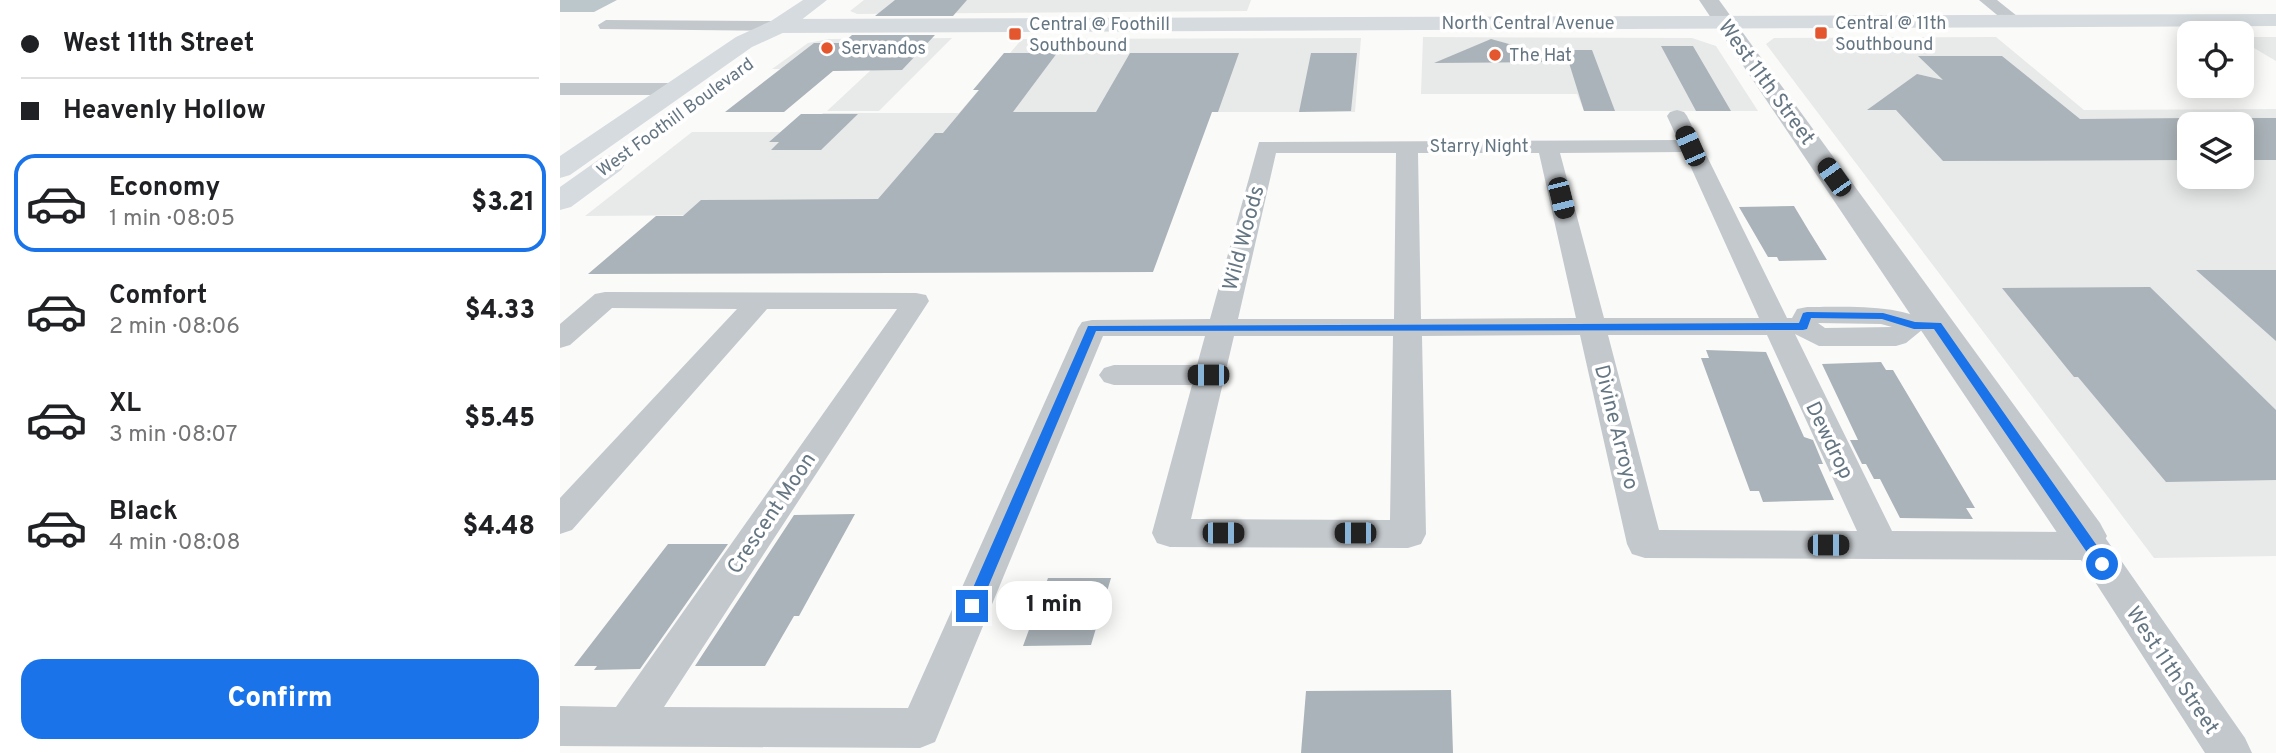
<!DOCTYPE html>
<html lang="en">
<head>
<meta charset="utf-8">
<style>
	body { margin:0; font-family:Overpass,sans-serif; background:#f6f6f6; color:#202124; height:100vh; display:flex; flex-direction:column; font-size:26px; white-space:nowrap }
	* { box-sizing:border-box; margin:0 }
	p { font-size:23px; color:#757577 }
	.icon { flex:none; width:38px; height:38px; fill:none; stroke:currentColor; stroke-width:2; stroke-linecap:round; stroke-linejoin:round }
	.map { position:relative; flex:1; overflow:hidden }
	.side { display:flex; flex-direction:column; background:#fff; width:560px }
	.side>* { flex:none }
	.top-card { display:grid; align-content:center; height:154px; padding:0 21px; background:#fff }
	.controls { position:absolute; left:1617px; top:21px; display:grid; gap:14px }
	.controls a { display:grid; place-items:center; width:77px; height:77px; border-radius:14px; background:#fff; box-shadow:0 4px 18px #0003; font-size:35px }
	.end { position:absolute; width:32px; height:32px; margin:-16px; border:9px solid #1a73e8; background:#fff; box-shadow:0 0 0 4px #fff }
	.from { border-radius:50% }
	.bubble { position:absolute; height:49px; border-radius:21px; background:#fff; box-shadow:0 4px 18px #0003; font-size:23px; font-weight:800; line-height:49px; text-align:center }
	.car { position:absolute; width:21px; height:42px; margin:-21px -10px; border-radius:9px; box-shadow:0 0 5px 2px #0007; background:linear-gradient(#222 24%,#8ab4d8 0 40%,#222 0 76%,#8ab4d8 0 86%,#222 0) }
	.top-card b { display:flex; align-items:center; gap:24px; height:66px; font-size:26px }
	.top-card b+b { border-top:2px solid #e0e0e0 }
	.top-card i { width:18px; height:18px; background:#202124 }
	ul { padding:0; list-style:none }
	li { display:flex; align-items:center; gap:21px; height:98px; margin:0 14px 10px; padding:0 7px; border:4px solid transparent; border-radius:21px }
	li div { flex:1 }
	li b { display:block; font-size:26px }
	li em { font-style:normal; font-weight:800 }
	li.active { border-color:#1a73e8 }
	li>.icon { width:63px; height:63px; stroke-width:1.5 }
	.button { display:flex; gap:14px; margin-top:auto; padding:14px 21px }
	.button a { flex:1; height:80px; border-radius:21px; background:#1a73e8; color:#fff; font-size:28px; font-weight:800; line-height:80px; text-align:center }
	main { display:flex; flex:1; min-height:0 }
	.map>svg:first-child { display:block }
	.built { fill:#e8e9e9; fill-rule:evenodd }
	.water { fill:#bbc7cb }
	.building { fill:#aab3b9 }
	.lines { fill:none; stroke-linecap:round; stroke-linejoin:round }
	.minor { fill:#c3c8cc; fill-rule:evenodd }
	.tertiary { fill:#c3c8cc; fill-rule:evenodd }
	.secondary { fill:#d6dbdf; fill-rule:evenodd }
	.primary { fill:#d6dbdf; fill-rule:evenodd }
	.route { fill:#1a73e8 }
	.poi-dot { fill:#e4572e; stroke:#fff; stroke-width:2.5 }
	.labels { text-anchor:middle; stroke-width:7; stroke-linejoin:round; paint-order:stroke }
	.far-street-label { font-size:18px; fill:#657683; stroke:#fff }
	.far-poi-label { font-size:18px; fill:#657683; stroke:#fff; text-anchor:start }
	.street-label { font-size:21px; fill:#657683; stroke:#fff }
</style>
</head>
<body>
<main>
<section class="side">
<div class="top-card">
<b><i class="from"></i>West 11th Street</b>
<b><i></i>Heavenly Hollow</b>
</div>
<ul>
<li class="active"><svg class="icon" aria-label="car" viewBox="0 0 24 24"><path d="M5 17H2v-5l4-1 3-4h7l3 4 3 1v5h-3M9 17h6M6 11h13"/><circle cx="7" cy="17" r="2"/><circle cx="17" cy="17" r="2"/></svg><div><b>Economy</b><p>1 min · 08:05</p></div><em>$3.21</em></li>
<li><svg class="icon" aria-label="car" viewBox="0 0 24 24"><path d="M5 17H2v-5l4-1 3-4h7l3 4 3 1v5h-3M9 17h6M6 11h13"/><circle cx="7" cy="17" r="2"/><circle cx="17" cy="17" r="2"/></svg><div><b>Comfort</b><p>2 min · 08:06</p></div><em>$4.33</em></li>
<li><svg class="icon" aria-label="car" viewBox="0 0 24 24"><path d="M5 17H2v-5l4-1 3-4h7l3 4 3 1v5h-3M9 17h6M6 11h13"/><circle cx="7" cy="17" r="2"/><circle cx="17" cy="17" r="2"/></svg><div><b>XL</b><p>3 min · 08:07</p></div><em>$5.45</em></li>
<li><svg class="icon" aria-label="car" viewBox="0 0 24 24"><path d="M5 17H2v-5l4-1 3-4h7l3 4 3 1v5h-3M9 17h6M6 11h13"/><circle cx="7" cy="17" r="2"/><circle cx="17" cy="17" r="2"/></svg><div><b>Black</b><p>4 min · 08:08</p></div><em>$4.48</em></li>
</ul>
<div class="button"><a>Confirm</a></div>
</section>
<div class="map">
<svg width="1716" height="753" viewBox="0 0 1716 753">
	<rect width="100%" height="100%" fill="#fafaf8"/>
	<!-- built -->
	<path class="built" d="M 304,0 L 691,0 L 687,11 L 297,14 L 290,11 Z
		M 863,37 L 1132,38 L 1156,46 L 1198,111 L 1024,111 L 1017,94 L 861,94 Z
		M 1436,37 L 1524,110 L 1716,109 L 1716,556 L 1594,558 L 1206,44 L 1214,38 ZM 1629,124 L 1682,124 L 1682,177 L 1629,177 Z
		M 1682,37 L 1716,37 L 1716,61 L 1682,41 Z
		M 392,38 L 319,111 L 267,111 L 312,69 L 212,69 L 248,43 L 269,39 Z
		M 801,38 L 795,112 L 424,112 L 340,214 L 25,216 L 132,132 L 241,132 L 263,113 L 399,113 L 462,39 Z"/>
	<!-- water -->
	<path class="water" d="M 0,0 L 57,0 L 34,12 L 0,12 Z"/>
	<!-- building -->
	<path class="building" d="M 335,0 L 407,0 L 393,16 L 315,16 Z
		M 292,35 L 375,35 L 342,70 L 273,71 L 224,112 L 165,112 L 254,43 L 283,43 Z
		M 931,39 L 992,56 L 991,62 L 874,63 Z
		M 1101,46 L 1133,46 L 1171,111 L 1136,111 Z
		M 1005,50 L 1032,50 L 1055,111 L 1024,111 Z
		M 444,53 L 497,53 L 453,112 L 536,112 L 570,53 L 679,53 L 658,112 L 652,112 L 593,272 L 28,274 L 96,216 L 123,216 L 141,200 L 318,199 L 375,133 L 383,133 L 419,90 L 413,90 Z
		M 751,53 L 797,53 L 791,111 L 739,112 Z
		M 1358,56 L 1442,56 L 1520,119 L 1629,118 L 1629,160 L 1383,161 L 1336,110 L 1307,110 L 1357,74 L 1383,80 Z
		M 241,114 L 298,114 L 261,150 L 211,150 L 219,142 L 209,142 Z
		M 1682,118 L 1716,118 L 1716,160 L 1682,160 Z
		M 1234,206 L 1249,231 L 1267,260 L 1219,261 L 1217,257 L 1208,257 L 1179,207 Z
		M 1636,270 L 1716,270 L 1716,341 Z
		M 1590,287 L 1716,410 L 1716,480 L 1606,482 L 1518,377 L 1514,377 L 1442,288 Z
		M 1146,350 L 1206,352 L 1244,437 L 1253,440 L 1263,464 L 1258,464 L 1274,500 L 1203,502 L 1199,491 L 1190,491 L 1141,358 L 1149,358 Z
		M 1321,362 L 1326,370 L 1333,370 L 1415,508 L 1406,508 L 1413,519 L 1340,518 L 1320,479 L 1314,479 L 1306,464 L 1302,464 L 1290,440 L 1298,440 L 1262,364 Z
		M 295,514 L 239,616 L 234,616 L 205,666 L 135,666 L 234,515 Z
		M 108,544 L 168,544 L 80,669 L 34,670 L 37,666 L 14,666 Z
		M 488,578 L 551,578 L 531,645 L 463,646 Z
		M 891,690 L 893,753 L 741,753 L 746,691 Z"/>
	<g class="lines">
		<!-- minor -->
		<path class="minor" d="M 1419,0 L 1437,0 L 1462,20 L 1460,24 L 1448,24 Z
			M 46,20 L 219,21 L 227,26 L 219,31 L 40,29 L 38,25 Z
			M 0,83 L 116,83 L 126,89 L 116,95 L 0,95 Z
			M 1117,110 L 1124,112 L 1127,116 L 1227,318 L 1232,318 L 1237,309 L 1247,307 C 1273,307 1353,303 1368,325 L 1346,343 L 1336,346 L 1259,346 L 1235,334 L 1332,531 L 1508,532 L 1511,526 L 1524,522 L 1537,526 L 1685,738 L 1692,753 L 1645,753 L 1521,560 L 1085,558 L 1072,554 L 1067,544 L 1020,335 L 862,336 L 866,534 L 861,544 L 848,548 L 610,547 L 597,543 L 592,533 L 632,385 L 554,385 L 544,382 L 539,375 L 544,368 L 554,365 L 637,365 L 645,336 L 543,336 L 375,742 L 360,748 L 0,746 L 0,706 L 56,707 L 337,309 L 207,309 L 12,530 L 0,534 L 0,498 L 177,309 L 52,308 L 10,345 L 0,348 L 0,324 L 35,294 L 45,292 L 356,293 L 366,295 L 369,301 L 104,707 L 348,708 L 518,328 L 522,322 L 532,320 L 650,319 L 699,142 L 1118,140 L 1107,116 L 1110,112 ZM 1124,152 L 1199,318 L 1044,318 L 1000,153 ZM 716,153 L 836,153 L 834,319 L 678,319 ZM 858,153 L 979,153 L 1016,318 L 861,319 ZM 1258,323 L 1321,324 L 1332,327 L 1265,328 ZM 1048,335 L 1207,335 L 1297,531 L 1099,530 ZM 674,336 L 833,336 L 830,520 L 631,519 Z"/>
		<!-- tertiary -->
		<path class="tertiary" d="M 1139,0 L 1159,0 L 1540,523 L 1547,536 L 1540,549 L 1524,554 L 1508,549 Z"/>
		<!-- secondary -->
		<path class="secondary" d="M 1716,14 L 1716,26 L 219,33 L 211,31 L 208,26 L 211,21 L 219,19 Z"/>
		<!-- primary -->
		<path class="primary" d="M 243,0 L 267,0 L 227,31 L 192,47 L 10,175 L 0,178 L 0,156 L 176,37 L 211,21 Z
			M 51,155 L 61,158 L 65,164 L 61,170 L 11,207 L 0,210 L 0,187 L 41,158 Z"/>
	</g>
	<!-- route -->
	<path class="route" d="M 1247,312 L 1323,313 L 1355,322 L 1381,323 L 1547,560 L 1547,567 L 1537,567 L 1374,329 L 1354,329 L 1322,319 L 1251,318 L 1247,329 L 1243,330 L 536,331 L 420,606 L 412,612 L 405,606 L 528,326 L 1239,323 L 1243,313 Z"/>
	<!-- markers -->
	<g class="poi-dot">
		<rect x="1254" y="26" width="14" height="14" rx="3.5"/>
		<rect x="448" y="27" width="14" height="14" rx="3.5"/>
		<circle cx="267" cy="48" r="7"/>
		<circle cx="935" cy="55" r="7"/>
	</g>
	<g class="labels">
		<!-- far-street labels -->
		<g class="far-street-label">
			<text x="968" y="29">North Central Avenue</text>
			<text transform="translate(115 117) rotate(-36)" y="6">West Foothill Boulevard</text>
			<text x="919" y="152">Starry Night</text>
		</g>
		<!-- far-poi labels -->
		<g class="far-poi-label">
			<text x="1275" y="29">Central @ 11th<tspan x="1275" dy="21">Southbound</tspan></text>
			<text x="469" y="30">Central @ Foothill<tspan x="469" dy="21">Southbound</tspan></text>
			<text x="281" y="54">Servandos</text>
			<text x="949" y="61">The Hat</text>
		</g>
		<!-- street labels -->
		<g class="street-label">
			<text transform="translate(1207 82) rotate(54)" y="7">West 11th Street</text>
			<text transform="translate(683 238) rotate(-75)" y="7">Wild Woods</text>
			<text transform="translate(1057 427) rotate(76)" y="7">Divine Arroyo</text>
			<text transform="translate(1270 440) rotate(64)" y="7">Dewdrop</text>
			<text transform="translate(211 513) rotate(-56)" y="7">Crescent Moon</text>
			<text transform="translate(1613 670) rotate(56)" y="7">West 11th Street</text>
		</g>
	</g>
</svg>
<div class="controls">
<a><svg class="icon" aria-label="locate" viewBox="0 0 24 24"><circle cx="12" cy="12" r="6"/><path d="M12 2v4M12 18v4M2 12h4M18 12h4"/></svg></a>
<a><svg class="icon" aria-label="layers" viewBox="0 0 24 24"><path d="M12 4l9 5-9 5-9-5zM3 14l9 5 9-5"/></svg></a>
</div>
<i class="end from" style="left:1542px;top:564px"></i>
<i class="end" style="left:412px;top:606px"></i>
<div class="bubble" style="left:436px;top:581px;width:116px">1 min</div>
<i class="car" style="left:1130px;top:146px;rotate:336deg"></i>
<i class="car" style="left:1274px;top:177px;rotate:325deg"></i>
<i class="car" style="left:1001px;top:198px;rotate:166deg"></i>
<i class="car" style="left:648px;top:375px;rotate:270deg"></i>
<i class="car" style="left:663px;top:533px;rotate:90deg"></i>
<i class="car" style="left:795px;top:533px;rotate:270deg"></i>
<i class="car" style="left:1268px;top:545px;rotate:90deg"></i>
</div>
</main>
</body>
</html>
